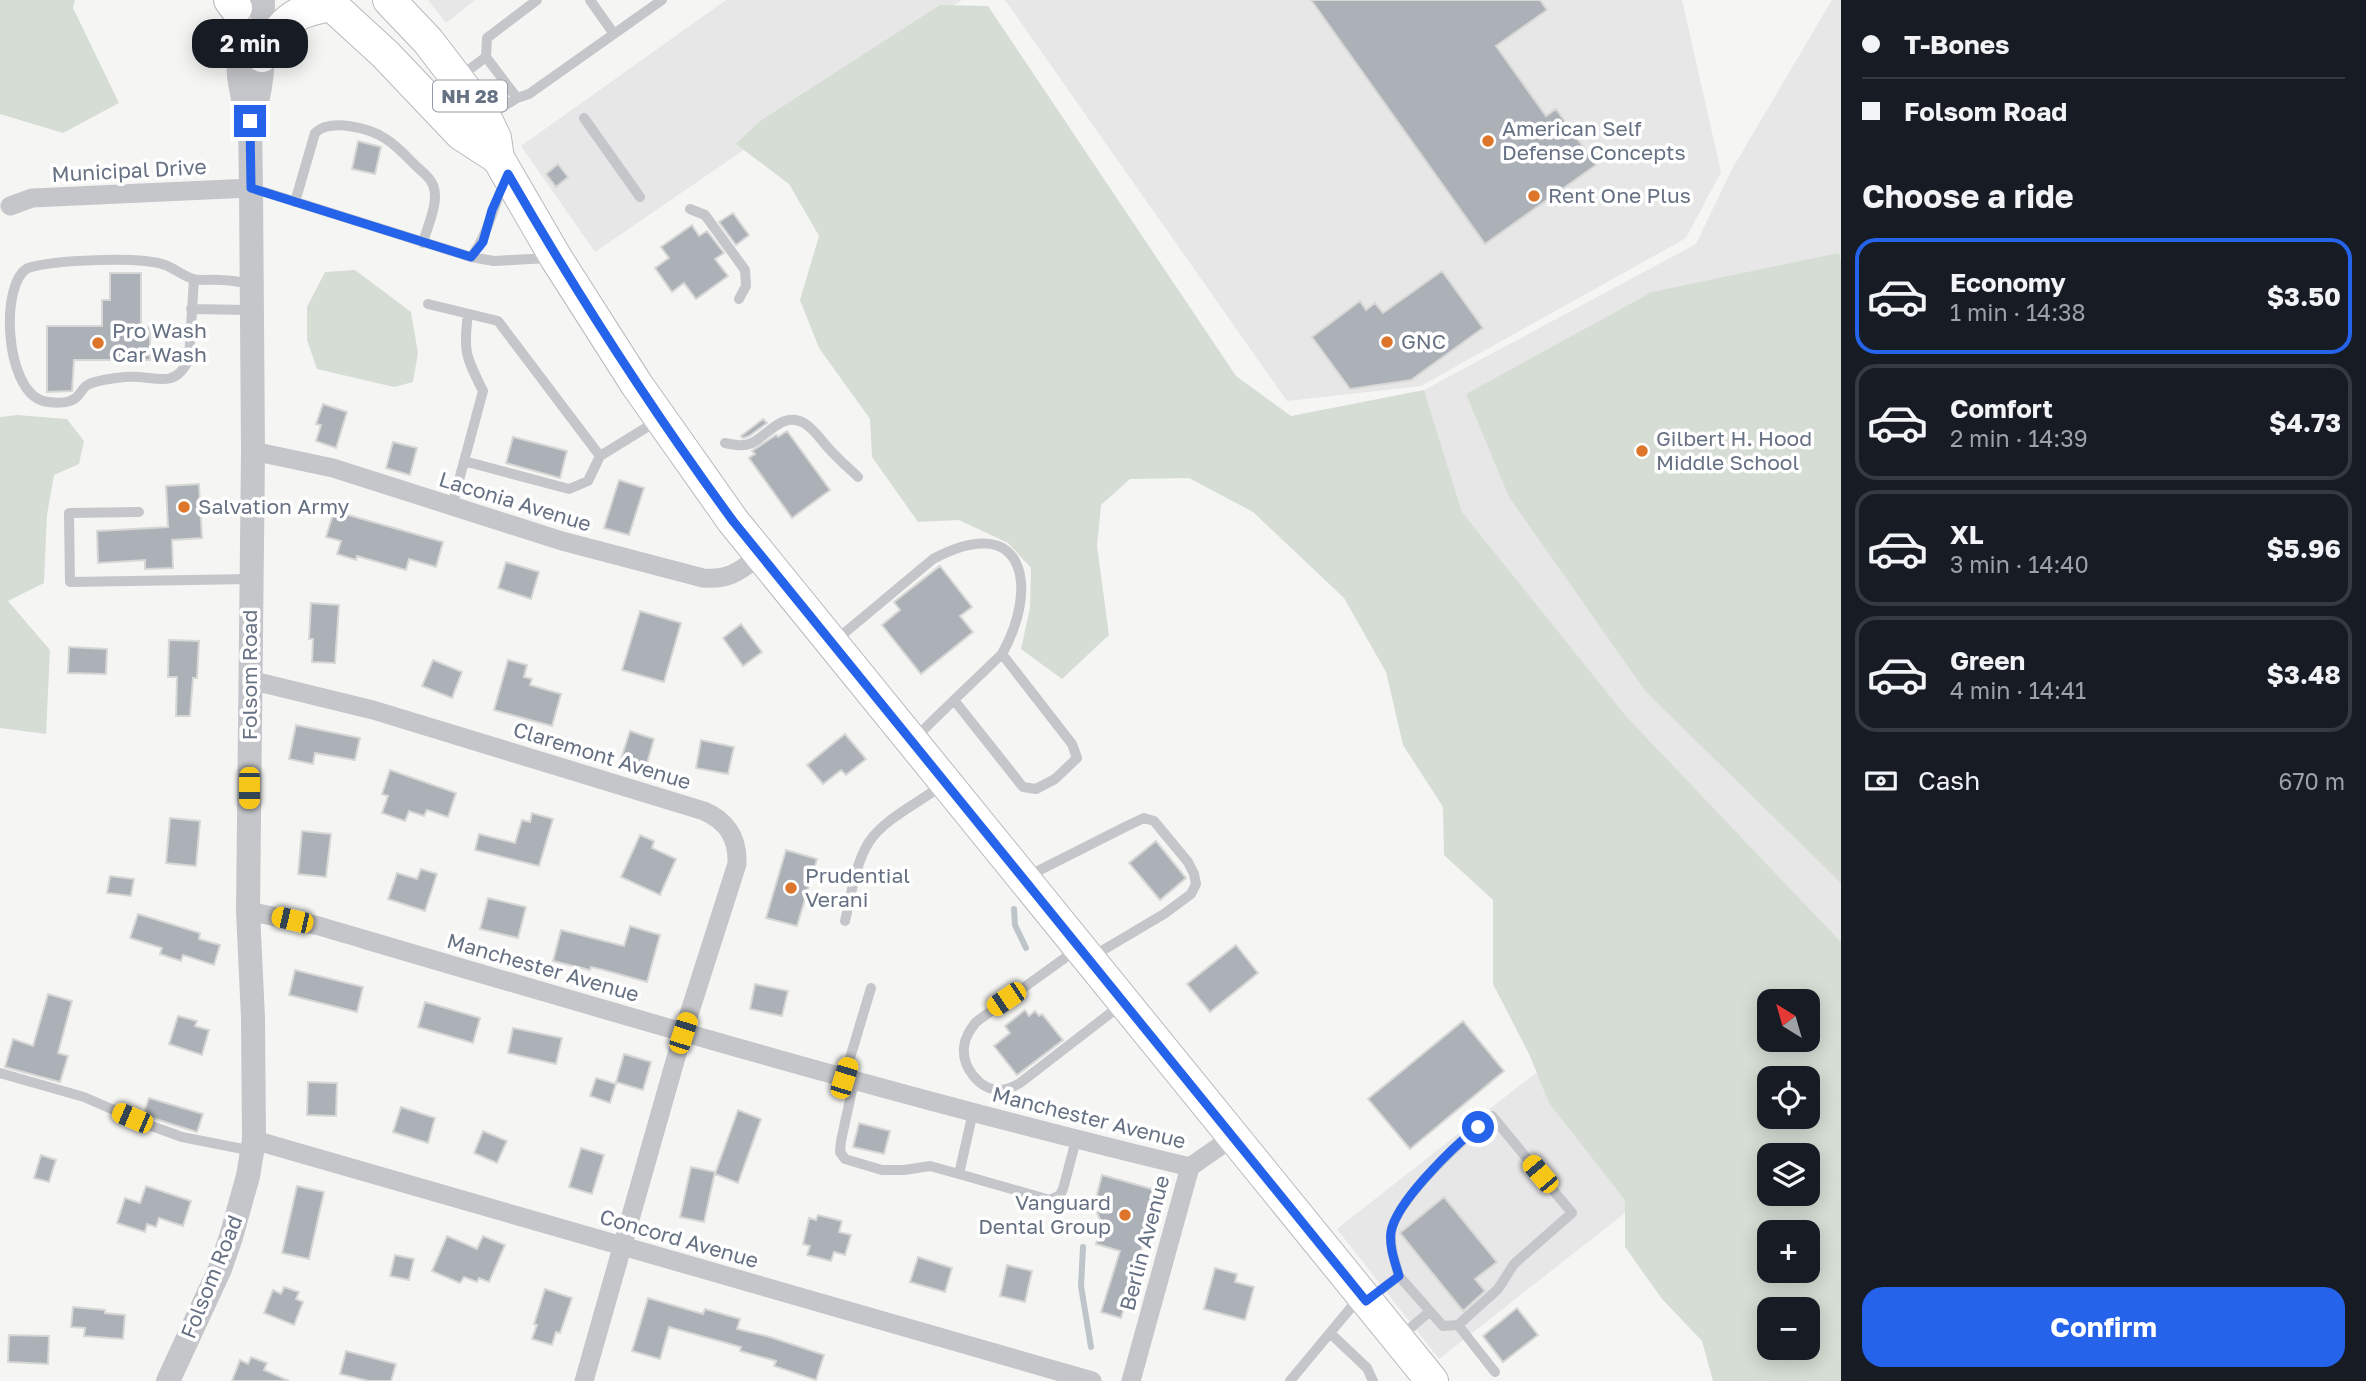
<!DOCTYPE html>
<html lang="en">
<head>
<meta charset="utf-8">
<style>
	body { margin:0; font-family:"Golos Text",sans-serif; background:#242831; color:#f1f3f6; height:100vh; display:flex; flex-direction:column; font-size:26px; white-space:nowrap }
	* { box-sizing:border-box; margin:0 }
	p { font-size:23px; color:#9ea1a6 }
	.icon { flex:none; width:38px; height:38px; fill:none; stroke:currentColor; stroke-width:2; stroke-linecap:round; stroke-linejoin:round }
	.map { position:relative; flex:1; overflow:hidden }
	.panel { display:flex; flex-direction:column; background:#171b24; width:525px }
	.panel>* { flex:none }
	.guide { display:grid; align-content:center; height:154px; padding:0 21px; background:#171b24 }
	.needle { width:46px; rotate:323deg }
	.fabs { position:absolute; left:1757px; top:989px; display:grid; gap:14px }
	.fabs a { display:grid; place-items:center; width:63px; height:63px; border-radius:14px; background:#171b24; box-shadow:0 4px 18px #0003; font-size:35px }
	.end { position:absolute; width:32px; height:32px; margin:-16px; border:9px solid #2563eb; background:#fff; box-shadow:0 0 0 4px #fff }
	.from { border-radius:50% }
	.bubble { position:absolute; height:49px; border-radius:21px; background:#171b24; box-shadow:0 4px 18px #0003; font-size:23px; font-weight:700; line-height:49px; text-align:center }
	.car { position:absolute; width:21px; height:42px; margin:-21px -10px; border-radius:9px; box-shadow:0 0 5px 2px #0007; background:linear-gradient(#f5c518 24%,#345 0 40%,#f5c518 0 76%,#345 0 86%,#f5c518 0) }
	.guide b { display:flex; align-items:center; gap:24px; height:66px; font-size:26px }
	.guide b+b { border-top:2px solid #363941 }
	.guide i { width:18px; height:18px; background:#f1f3f6 }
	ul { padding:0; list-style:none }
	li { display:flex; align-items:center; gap:21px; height:116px; margin:0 14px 10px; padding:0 7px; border:4px solid #363941; border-radius:21px }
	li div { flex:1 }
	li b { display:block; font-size:26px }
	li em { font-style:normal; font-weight:700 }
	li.active { border-color:#2563eb }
	li>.icon { width:63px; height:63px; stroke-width:1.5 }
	h2 { padding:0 21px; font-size:32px; line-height:84px }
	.pay { display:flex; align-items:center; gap:18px; height:77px; padding:0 21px; font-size:26px }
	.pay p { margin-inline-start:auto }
	.primary-button { display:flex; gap:14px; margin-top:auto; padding:14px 21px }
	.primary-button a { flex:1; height:80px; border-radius:21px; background:#2563eb; color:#fff; font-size:28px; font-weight:700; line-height:80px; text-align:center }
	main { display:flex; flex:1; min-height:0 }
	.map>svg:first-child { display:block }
	.built { fill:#e6e7e6 }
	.green { fill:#d6ddd4; fill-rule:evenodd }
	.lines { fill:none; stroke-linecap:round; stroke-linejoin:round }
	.stream { stroke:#bdc5ca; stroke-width:6 }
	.building { fill:#acb1b8; stroke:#d7d7d5; stroke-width:2 }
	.primary-casing { stroke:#b7b9be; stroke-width:34 }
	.service { stroke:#c4c6ca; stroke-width:10 }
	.minor { stroke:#c4c6ca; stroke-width:19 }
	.tertiary { stroke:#c4c6ca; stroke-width:24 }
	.primary { stroke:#fff; stroke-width:32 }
	.route { stroke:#2563eb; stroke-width:9 }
	.poi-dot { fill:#dd752b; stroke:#fff; stroke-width:2.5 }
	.labels { text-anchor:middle; stroke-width:7; stroke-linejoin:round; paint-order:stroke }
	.shield { fill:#fff; stroke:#949ca8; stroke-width:2 }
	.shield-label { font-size:19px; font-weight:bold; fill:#667183 }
	.poi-label { font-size:21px; fill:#667183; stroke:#fff; text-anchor:start }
	.street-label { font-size:21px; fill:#667183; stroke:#fff }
</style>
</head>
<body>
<main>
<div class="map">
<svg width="1841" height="1381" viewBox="0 0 1841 1381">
	<rect width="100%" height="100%" fill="#f5f6f3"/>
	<!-- built -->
	<path class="built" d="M 428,0 L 475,0 L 446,23 Z
		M 726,0 L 962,0 L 595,252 L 521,146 Z
		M 1005,0 L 1682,0 L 1721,172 L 1686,238 L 1421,386 L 1287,401 Z
		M 1832,0 L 1841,0 L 1841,942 L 1626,716 L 1462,512 L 1424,390 L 1696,244 L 1732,169 Z
		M 1542,1068 L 1644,1198 L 1439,1359 L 1337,1229 Z"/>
	<!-- green -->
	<path class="green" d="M 0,0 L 75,0 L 73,8 L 119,103 L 63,133 L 0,114 Z
		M 940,5 L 988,6 L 1236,376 L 1291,416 L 1424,390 L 1462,512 L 1626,716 L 1841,942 L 1841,1381 L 1713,1381 L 1702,1341 L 1662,1299 L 1625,1247 L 1625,1200 L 1549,1103 L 1530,1056 L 1493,984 L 1493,900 L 1444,855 L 1443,807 L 1403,745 L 1386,672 L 1344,598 L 1253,512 L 1189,478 L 1130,479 L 1101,505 L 1097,546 L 1109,635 L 1062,679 L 1021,649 L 1030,608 L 1031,568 L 1008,543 L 959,520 L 918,522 L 872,457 L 870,419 L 819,348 L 800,300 L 819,236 L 789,184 L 736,144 L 760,121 ZM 1808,1001 L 1808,1040 L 1769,1040 L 1769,1001 ZM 1808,1078 L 1808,1116 L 1769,1116 L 1769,1078 ZM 1769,1155 L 1808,1155 L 1808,1194 L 1769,1194 ZM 1808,1232 L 1808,1270 L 1769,1270 L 1769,1232 ZM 1808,1309 L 1808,1348 L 1769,1348 L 1769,1309 Z
		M 1839,253 L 1841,262 L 1841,883 L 1646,692 L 1509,497 L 1466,394 L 1652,292 Z
		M 355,270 L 411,312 L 418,353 L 413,382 L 394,387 L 317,369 L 307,340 L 307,307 L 325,272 Z
		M 17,415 L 67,419 L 84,441 L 79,464 L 54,475 L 47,515 L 44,583 L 8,601 L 50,650 L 46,734 L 0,728 L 0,417 Z"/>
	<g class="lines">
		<!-- stream -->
		<path class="stream" d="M 1014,909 L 1015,925 L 1026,948
			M 1083,1247 L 1081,1286 L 1091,1347"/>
	</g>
	<!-- building -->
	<path class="building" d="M 1311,0 L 1540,0 L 1547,10 L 1496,46 L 1546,116 L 1556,109 L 1596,165 L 1485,244 Z
		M 358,141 L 381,147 L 375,174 L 352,169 Z
		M 558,164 L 568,177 L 556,187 L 546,174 Z
		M 733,213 L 749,235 L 736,245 L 719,222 Z
		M 692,225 L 699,236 L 707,231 L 724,253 L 715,259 L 728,276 L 696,299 L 684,283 L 672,292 L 655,268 L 669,258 L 661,247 Z
		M 1442,271 L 1483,328 L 1411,380 L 1350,389 L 1312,337 L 1360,301 L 1366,310 L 1375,303 L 1383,313 Z
		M 110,273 L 141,273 L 141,327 L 150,327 L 150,360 L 74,360 L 72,391 L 47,392 L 47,326 L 102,326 L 102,300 L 110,300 Z
		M 323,404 L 347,412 L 336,448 L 316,441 L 321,425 L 316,424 Z
		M 763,419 L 767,423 L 749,436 L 743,438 L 741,436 Z
		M 787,431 L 830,490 L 792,518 L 749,458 L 755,454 L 752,451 L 776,435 L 778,437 Z
		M 513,437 L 567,451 L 560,478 L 506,463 Z
		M 393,442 L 417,448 L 410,475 L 386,468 Z
		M 619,480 L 644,488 L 629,535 L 604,528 Z
		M 199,484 L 202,538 L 172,540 L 173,568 L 145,569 L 145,560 L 98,563 L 97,531 L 168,527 L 166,486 Z
		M 334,511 L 443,542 L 436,567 L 409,559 L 406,570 L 357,556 L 356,560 L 337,554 L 341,541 L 326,537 Z
		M 506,562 L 539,572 L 531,599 L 498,588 Z
		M 940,566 L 972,607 L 960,616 L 973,632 L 921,674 L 882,625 L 900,610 L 894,602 Z
		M 311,603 L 339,605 L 335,663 L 312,662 L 313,639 L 309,639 Z
		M 640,611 L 681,623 L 664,682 L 622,670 Z
		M 741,624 L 762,652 L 743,666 L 723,638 Z
		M 169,640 L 199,641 L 197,678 L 193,678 L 190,716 L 176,716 L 177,677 L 168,677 Z
		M 69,647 L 107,649 L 106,674 L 68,673 Z
		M 433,660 L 462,672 L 452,698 L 422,686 Z
		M 508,660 L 527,665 L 524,677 L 532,679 L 530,685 L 561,694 L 552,726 L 494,710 Z
		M 296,725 L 360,738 L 355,760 L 315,753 L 313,764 L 289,759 Z
		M 630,731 L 654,739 L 646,767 L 621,759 Z
		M 845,734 L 866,759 L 846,775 L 841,770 L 823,784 L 807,765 Z
		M 701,740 L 734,747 L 728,774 L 696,768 Z
		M 390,770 L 456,793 L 448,817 L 427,810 L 424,816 L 409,811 L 405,821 L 382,813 L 388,796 L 382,794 Z
		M 532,813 L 553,819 L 539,866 L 475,850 L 479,834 L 515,843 L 522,820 L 530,822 Z
		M 170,818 L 200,821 L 196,866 L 166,863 Z
		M 302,831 L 331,834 L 326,877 L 298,874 Z
		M 640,835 L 654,841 L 652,848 L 676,859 L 660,895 L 621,877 Z
		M 1156,841 L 1186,878 L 1160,900 L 1129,863 Z
		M 786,850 L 817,859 L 797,926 L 766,918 Z
		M 421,869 L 437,874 L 425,911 L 388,899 L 397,873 L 417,879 Z
		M 110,876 L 134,879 L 131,896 L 107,893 Z
		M 488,898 L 526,907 L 518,938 L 480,929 Z
		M 138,914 L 200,933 L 199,939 L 220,945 L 214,965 L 183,955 L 181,961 L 160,954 L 162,948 L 130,938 Z
		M 630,926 L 660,935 L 647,982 L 604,970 L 591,967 L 590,970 L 553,961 L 561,930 L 624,946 Z
		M 1236,945 L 1258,973 L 1210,1012 L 1187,984 Z
		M 295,970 L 363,987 L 357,1012 L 289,995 Z
		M 755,984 L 788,991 L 782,1016 L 750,1009 Z
		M 48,994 L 72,1001 L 58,1053 L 68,1056 L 60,1082 L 5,1067 L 13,1039 L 33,1046 Z
		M 425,1002 L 480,1018 L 473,1043 L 418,1027 Z
		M 1025,1010 L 1029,1016 L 1035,1011 L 1039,1016 L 1042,1014 L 1063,1040 L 1017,1075 L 994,1046 L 1010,1033 L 1005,1026 Z
		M 178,1016 L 197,1021 L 195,1026 L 209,1030 L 202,1055 L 169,1044 Z
		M 1463,1021 L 1504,1071 L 1410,1149 L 1368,1099 Z
		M 513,1028 L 562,1038 L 556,1064 L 508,1053 Z
		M 624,1054 L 651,1062 L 643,1090 L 616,1082 Z
		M 596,1078 L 616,1084 L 610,1103 L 590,1096 Z
		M 308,1082 L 337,1083 L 336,1116 L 307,1115 Z
		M 149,1098 L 203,1114 L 197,1132 L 143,1115 Z
		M 401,1107 L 435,1118 L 428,1143 L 393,1132 Z
		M 738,1110 L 761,1119 L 738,1183 L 715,1174 Z
		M 859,1123 L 890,1131 L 884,1154 L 853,1147 Z
		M 483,1131 L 507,1141 L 497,1163 L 474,1153 Z
		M 581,1148 L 604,1155 L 592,1194 L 569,1187 Z
		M 41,1155 L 56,1160 L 49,1182 L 34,1178 Z
		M 691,1167 L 715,1172 L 704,1222 L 680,1217 Z
		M 1102,1175 L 1159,1191 L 1121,1318 L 1101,1312 L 1120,1251 L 1096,1244 L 1102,1224 L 1094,1206 Z
		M 146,1186 L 191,1201 L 183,1226 L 159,1218 L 156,1227 L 147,1224 L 145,1232 L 117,1223 L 125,1198 L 140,1203 Z
		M 297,1186 L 324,1192 L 309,1259 L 282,1253 Z
		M 1444,1197 L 1497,1262 L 1475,1279 L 1485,1291 L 1463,1311 L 1400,1233 Z
		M 818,1215 L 842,1221 L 839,1232 L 851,1235 L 845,1255 L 834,1252 L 831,1261 L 807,1255 L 810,1246 L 803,1244 L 809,1218 L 816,1220 Z
		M 447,1236 L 477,1249 L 483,1236 L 505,1245 L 489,1282 L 479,1278 L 477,1282 L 464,1277 L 460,1283 L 432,1271 Z
		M 395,1255 L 414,1259 L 409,1280 L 390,1276 Z
		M 918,1257 L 952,1268 L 945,1292 L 910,1282 Z
		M 1007,1265 L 1032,1271 L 1025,1302 L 1000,1296 Z
		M 1215,1268 L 1237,1274 L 1235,1282 L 1254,1287 L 1245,1320 L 1204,1309 Z
		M 284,1287 L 299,1292 L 296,1299 L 303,1302 L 294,1325 L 264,1313 L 273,1290 L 281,1294 Z
		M 545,1289 L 572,1298 L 560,1333 L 556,1332 L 552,1345 L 532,1339 L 537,1325 L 534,1324 Z
		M 648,1298 L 703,1314 L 705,1309 L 740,1319 L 737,1329 L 770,1337 L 824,1355 L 816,1380 L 774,1366 L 776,1361 L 740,1351 L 741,1347 L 669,1327 L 660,1359 L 632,1351 Z
		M 73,1307 L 105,1310 L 105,1313 L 125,1315 L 123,1339 L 84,1336 L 85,1328 L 71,1327 Z
		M 1517,1308 L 1538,1335 L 1503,1362 L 1483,1336 Z
		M 9,1335 L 49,1336 L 48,1364 L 8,1362 Z
		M 346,1351 L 396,1364 L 391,1381 L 369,1381 L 340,1374 Z
		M 251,1357 L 267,1363 L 264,1370 L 289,1381 L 232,1381 L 240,1360 L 248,1364 Z"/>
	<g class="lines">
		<!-- primary casing -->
		<g class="primary-casing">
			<path id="primary" d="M 230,0 L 236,8
				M 326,0 L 385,54 L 461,134 L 498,158
				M 389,0 L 428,41 L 483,113 L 495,138 L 498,158 L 556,258 L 637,385 L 733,521 L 1432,1381
				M 262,56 C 285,21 289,12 332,5"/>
		</g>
		<!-- service -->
		<path class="service" d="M 590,0 L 614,34
			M 459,77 L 486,57
			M 517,98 L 486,57 L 487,38 L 537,0
			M 488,116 L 517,98 L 529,94 L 662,0
			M 584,118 L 640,197
			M 252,188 L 471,257 L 494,261 L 549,258
			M 295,202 L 315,133 C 330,118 370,128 386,139 C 397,146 406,156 415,165 C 421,171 430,177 433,185 C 440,202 427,226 423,243
			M 690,209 L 705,215 L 745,270 L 746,286 L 739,299
			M 471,257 C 488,235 493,207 505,181
			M 194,279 L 189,359 C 174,392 153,374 125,377 C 114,378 99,380 89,384 C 82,387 80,396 74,399 C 67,404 52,403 43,401 C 4,389 0,282 28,268 C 53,260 140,256 165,265 C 174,268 183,276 193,279 C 201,281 211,279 220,280 C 230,280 241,282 251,284
			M 428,304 L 498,321 L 600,456 L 657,421
			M 191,309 L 250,310
			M 725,443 C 735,445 742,447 752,443 C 768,435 783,411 804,423 C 816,430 824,445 834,454 C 841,462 850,469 858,477
			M 464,461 L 569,489 L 588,481 L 600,456
			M 452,506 L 483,391 C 466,357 463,352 468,314
			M 139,512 L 69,513 L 70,582 L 251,579
			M 836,640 L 933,559 C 1024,510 1040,586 1002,654 L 1072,744 L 1077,758 L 1055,779 L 1036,789 L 1023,787 L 954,700 L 914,739
			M 954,700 L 1002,654
			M 1026,877 L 1127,826 L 1144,818 L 1154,821 L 1188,862 L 1194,874 L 1196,884 L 1191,894 L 1164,914 L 1093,956
			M 845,921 C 851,896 855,864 869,842 C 885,818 919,803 942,785
			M 1076,950 L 976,1022 C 970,1030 965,1037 964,1047 C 962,1066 978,1089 999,1090 C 1007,1090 1013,1087 1020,1083 L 1121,1005
			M 0,1073 L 84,1097 L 146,1124 L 182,1137 L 253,1151
			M 844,1078 L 871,988
			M 854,1081 L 841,1141 L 840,1152 L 845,1159 L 882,1170 L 904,1170 L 930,1166 L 959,1174
			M 973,1112 L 959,1174 L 1050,1200 L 1060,1195 L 1063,1189 L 1076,1140
			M 1370,1298 L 1399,1276 C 1395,1262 1390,1248 1391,1233 C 1395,1200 1465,1137 1492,1116 L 1572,1213 L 1514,1264 L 1498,1289 L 1458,1325 L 1443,1326 L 1399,1276
			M 1458,1325 L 1495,1372
			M 1330,1333 L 1367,1368 L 1373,1381
			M 1400,1337 L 1429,1312
			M 1290,1381 L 1359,1298"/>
		<!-- minor -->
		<path class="minor" d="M 10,206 L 32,198 L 251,188
			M 253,451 L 333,468 L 562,541 L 703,578 C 731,580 739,571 760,556
			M 250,680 L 373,710 L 704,811 C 727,821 738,838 737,864 L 683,1033 L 584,1381
			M 248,911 L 319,926 C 608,1011 897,1097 1190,1167
			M 254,1140 L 1092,1381
			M 1131,1381 L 1190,1167 L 1233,1137"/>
		<!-- tertiary -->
		<path class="tertiary" d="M 250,121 C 267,85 262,40 263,0
			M 168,1381 L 220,1269 L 231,1237 L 248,1176 L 254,1140 L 253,1018 L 248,911 L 253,451 L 251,188 L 250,121 L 244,105 L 239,77 L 236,0"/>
		<!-- primary -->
		<use href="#primary" class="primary"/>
	</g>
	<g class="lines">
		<!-- route -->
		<path class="route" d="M 250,121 L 251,188 L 471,257 L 483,242 L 492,210 L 508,174 C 577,294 651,409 733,521 L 1366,1301 L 1399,1276 C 1395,1262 1389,1247 1391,1232 C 1396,1202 1454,1146 1478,1127"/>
	</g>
	<!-- markers -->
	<g class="poi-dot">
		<circle cx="1488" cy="141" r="7"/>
		<circle cx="1534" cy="196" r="7"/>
		<circle cx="1387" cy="342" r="7"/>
		<circle cx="98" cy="343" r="7"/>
		<circle cx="1642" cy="451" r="7"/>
		<circle cx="184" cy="507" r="7"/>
		<circle cx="791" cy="888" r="7"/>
		<circle cx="1125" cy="1215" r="7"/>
	</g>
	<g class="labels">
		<!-- shield labels -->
		<rect class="shield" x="433" y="80.5" width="74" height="31" rx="5"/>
		<g class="shield-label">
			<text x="470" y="103">NH 28</text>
		</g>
		<!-- poi labels -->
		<g class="poi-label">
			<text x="1502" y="136">American Self<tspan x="1502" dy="24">Defense Concepts</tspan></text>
			<text x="1548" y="203">Rent One Plus</text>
			<text x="112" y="338">Pro Wash<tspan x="112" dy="24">Car Wash</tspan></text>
			<text x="1401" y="349">GNC</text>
			<text x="1656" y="446">Gilbert H. Hood<tspan x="1656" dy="24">Middle School</tspan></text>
			<text x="198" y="514">Salvation Army</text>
			<text x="805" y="883">Prudential<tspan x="805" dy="24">Verani</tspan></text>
			<text x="1111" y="1210" text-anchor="end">Vanguard<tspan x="1111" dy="24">Dental Group</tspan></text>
		</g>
		<!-- street labels -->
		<g class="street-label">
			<text transform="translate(129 171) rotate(-3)" y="7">Municipal Drive</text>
			<text transform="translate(515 502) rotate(17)" y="7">Laconia Avenue</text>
			<text transform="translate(250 675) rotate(-90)" y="7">Folsom Road</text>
			<text transform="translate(602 756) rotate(17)" y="7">Claremont Avenue</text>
			<text transform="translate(543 968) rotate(16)" y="7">Manchester Avenue</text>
			<text transform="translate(1089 1118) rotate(14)" y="7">Manchester Avenue</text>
			<text transform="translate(679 1239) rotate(16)" y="7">Concord Avenue</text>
			<text transform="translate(1145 1243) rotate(-75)" y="7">Berlin Avenue</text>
			<text transform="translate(212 1277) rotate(-68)" y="7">Folsom Road</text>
		</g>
	</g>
</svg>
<div class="fabs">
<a><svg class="needle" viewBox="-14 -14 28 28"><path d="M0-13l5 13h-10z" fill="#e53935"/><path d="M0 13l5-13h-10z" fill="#9ea1a6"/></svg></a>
<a><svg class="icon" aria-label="locate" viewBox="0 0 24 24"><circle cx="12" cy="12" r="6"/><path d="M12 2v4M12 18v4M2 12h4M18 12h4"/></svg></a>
<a><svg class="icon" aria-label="layers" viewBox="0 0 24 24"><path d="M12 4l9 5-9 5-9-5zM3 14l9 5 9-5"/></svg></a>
<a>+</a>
<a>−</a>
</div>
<i class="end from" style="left:1478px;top:1127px"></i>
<i class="end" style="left:250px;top:121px"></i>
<div class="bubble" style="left:192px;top:19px;width:116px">2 min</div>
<i class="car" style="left:249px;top:788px;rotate:180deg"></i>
<i class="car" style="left:292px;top:920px;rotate:283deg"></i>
<i class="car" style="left:1006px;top:999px;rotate:236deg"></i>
<i class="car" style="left:683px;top:1033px;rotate:18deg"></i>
<i class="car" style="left:844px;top:1078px;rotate:17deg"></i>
<i class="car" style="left:132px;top:1118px;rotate:293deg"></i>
<i class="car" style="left:1540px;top:1174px;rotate:320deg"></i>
</div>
<section class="panel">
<div class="guide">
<b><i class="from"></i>T-Bones</b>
<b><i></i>Folsom Road</b>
</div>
<h2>Choose a ride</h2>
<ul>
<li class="active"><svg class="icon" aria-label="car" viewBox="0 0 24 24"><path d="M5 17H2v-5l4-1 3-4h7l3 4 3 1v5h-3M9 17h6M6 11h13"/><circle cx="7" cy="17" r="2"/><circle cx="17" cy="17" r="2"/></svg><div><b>Economy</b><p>1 min · 14:38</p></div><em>$3.50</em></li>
<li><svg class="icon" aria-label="car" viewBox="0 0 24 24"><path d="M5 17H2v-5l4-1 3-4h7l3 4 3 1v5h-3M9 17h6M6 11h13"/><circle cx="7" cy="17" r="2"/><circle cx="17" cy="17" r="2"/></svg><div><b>Comfort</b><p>2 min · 14:39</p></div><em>$4.73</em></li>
<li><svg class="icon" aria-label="car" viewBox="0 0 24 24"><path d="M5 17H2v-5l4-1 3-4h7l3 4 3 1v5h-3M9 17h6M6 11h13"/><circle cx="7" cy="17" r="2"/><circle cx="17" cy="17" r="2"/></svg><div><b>XL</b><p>3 min · 14:40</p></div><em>$5.96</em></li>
<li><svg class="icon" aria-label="car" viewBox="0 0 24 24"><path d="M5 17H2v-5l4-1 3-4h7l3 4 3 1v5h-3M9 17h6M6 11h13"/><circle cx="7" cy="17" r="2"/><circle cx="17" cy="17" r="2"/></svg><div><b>Green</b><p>4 min · 14:41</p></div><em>$3.48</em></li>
</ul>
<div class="pay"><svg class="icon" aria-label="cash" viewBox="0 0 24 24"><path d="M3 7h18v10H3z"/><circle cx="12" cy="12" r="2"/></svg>Cash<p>670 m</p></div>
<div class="primary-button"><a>Confirm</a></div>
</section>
</main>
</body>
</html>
